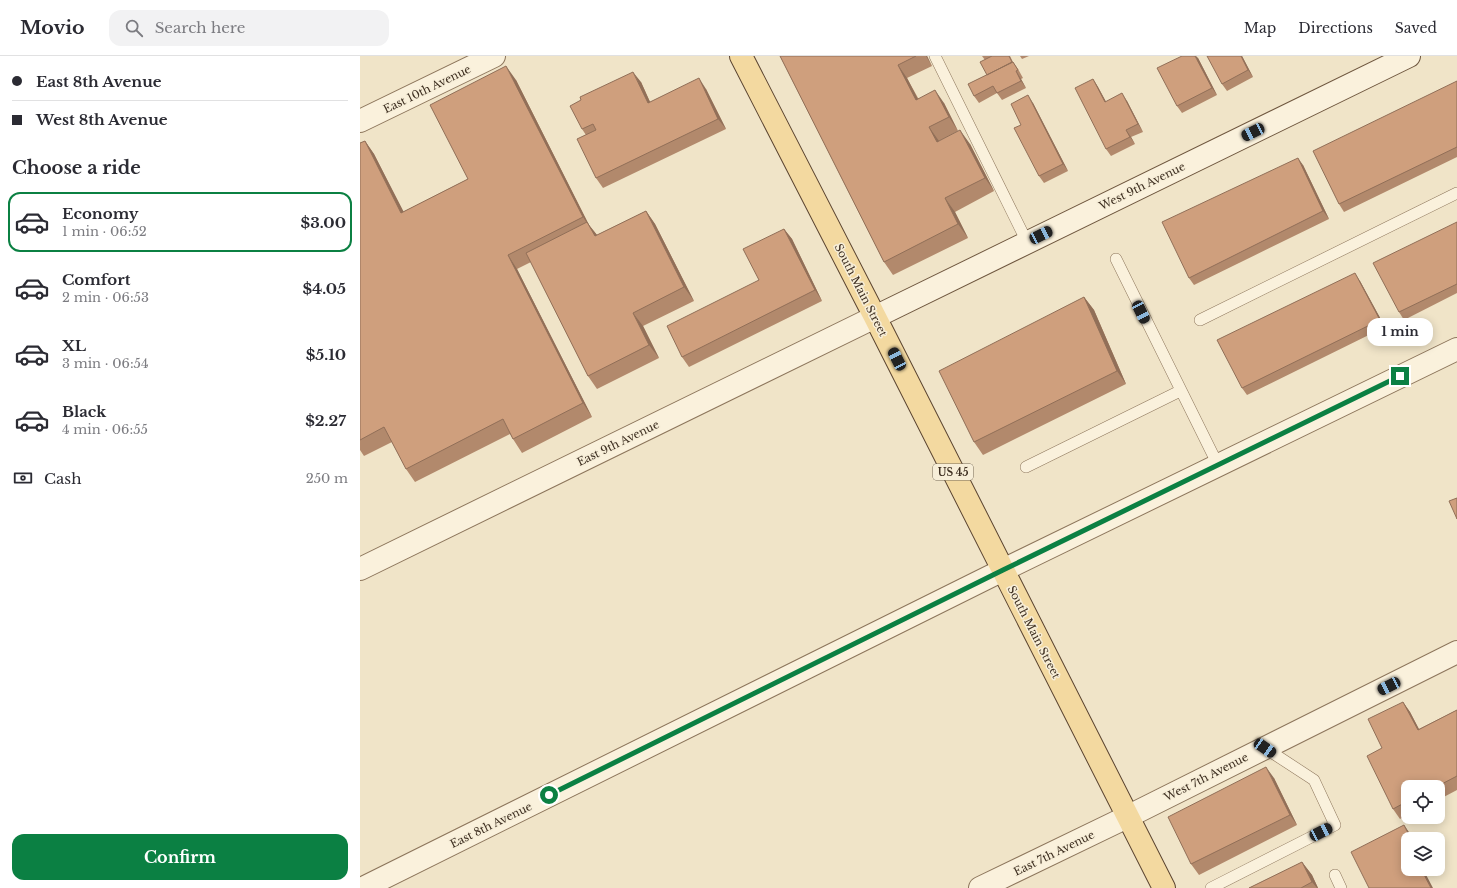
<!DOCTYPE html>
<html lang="en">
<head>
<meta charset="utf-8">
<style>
	body { margin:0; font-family:"Libre Baskerville",serif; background:#f2f2f3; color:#2b2b33; height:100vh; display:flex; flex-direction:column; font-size:15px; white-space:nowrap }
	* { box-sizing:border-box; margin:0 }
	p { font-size:13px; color:#7c7c81 }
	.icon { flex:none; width:22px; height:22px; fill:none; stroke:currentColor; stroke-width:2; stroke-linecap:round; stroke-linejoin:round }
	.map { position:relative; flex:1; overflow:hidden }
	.side { display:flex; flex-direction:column; background:#fff; width:360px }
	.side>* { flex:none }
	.top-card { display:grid; align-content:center; height:88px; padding:0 12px; background:#fff }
	.controls { position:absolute; left:1041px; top:724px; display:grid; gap:8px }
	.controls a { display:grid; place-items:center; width:44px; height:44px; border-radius:8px; background:#fff; box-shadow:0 2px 10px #0003; font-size:20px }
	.end { position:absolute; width:18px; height:18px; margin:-9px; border:5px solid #0b8043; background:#fff; box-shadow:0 0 0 2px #fff }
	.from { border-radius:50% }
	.bubble { position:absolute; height:28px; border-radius:12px; background:#fff; box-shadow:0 2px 10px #0003; font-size:13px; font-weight:800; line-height:28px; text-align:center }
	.car { position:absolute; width:12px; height:24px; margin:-12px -6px; border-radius:5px; box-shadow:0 0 3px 1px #0007; background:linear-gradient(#222 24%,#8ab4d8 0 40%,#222 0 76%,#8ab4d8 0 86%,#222 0) }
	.top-card b { display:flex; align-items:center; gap:14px; height:38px; font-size:15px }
	.top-card b+b { border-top:1px solid #e1e1e2 }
	.top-card i { width:10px; height:10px; background:#2b2b33 }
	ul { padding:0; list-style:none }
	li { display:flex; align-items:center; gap:12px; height:60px; margin:0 8px 6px; padding:0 4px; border:2px solid transparent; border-radius:12px }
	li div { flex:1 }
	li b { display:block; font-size:15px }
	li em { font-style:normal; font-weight:800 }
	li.on { border-color:#0b8043 }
	li>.icon { width:36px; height:36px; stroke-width:1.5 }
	h2 { padding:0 12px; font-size:18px; line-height:48px }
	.pay { display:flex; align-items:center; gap:10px; height:44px; padding:0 12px; font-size:15px }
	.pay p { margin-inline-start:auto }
	.primary-button { display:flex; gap:8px; margin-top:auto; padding:8px 12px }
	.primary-button a { flex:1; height:46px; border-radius:12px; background:#0b8043; color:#fff; font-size:16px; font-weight:800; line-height:46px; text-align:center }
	header { display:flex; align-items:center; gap:24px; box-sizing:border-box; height:56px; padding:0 20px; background:#fff; border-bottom:1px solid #e1e1e2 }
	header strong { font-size:19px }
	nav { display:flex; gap:22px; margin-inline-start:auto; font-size:14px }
	.search { width:280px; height:36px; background:#f2f2f3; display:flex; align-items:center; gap:10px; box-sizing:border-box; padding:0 14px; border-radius:12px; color:#7c7c81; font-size:15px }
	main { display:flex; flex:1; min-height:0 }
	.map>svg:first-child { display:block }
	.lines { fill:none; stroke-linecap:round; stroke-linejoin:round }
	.lane-casing { stroke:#8d765c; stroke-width:12 }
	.street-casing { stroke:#8d765c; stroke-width:24 }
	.secondary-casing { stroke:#6f573f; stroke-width:24 }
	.primary-casing { stroke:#5b4430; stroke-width:24 }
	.lane { stroke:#faf1dc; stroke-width:11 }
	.street { stroke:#faf1dc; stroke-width:22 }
	.secondary { stroke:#faf1dc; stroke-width:22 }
	.primary { stroke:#f3d9a0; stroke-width:22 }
	.wall { fill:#b2896c }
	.shaded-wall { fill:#916f58 }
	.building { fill:#cf9f7d; stroke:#916f58 }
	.route { stroke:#0b8043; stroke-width:5 }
	.labels { text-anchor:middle; stroke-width:3; stroke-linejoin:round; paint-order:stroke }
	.shield { fill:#f7eed8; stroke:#756857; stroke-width:1 }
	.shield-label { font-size:10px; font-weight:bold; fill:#3d2e20 }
	.street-label { font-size:11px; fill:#3d2e20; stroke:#f7eed8 }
</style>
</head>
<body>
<header>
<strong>Movio</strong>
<div class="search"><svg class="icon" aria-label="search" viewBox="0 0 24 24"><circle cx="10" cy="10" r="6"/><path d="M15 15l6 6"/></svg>Search here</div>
<nav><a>Map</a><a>Directions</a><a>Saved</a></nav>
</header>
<main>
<section class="side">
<div class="top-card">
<b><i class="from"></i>East 8th Avenue</b>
<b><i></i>West 8th Avenue</b>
</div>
<h2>Choose a ride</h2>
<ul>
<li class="on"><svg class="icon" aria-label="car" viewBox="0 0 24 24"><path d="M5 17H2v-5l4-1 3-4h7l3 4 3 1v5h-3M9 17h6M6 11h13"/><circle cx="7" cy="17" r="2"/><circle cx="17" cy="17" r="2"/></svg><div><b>Economy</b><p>1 min · 06:52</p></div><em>$3.00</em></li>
<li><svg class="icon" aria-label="car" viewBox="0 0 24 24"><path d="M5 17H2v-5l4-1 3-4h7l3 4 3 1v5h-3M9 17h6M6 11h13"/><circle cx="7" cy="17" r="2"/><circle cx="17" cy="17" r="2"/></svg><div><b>Comfort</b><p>2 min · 06:53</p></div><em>$4.05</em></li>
<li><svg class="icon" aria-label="car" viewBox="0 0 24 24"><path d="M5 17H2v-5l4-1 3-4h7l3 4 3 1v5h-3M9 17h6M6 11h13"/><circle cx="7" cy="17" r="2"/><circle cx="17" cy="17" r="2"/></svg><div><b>XL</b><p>3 min · 06:54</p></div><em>$5.10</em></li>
<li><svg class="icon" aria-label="car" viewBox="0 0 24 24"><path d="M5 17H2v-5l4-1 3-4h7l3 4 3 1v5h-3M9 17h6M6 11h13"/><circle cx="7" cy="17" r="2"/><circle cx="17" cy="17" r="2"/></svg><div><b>Black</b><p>4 min · 06:55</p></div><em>$2.27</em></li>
</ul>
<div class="pay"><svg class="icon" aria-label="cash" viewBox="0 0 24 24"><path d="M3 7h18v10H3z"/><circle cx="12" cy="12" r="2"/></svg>Cash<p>250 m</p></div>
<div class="primary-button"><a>Confirm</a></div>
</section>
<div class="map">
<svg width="1097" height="832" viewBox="0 0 1097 832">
	<rect width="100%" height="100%" fill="#f0e4c8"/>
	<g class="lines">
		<!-- lane casing -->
		<g class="lane-casing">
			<path id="lane" d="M 575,0 L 667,186
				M 756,203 L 858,409
				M 840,264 L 1097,137
				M 666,411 L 820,335
				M 975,819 L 981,832
				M 851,832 L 975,769 L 954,724 L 905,692"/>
		</g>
		<!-- street casing -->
		<g class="street-casing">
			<path id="street" d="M 0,65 L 134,0
				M 0,513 L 515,261
				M 5,831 L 643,514 L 1097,293
				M 620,832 L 767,761 L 1097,596"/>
		</g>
		<!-- secondary casing -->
		<g class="secondary-casing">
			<path id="secondary" d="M 515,261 L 1049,0"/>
		</g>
		<!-- primary casing -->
		<g class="primary-casing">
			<path id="primary" d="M 381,0 L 515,261 L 804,832"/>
		</g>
		<!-- lane -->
		<use href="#lane" class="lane"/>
		<!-- street -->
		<use href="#street" class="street"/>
		<!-- secondary -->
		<use href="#secondary" class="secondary"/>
		<!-- primary -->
		<use href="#primary" class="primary"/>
	</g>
	<!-- wall -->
	<path class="wall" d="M 420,0 L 567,0 L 572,10 L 547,22 L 558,42 L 584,47 L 598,75 L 579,85 L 610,88 L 634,135 L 595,156 L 608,182 L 533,219 L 524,206 Z
		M 622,0 L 650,0 L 653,6 L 658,13 L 663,22 L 661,23 L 666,32 L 642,44 L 637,37 L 619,47 L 614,40 L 627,19 L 625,4 Z
		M 660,0 L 669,0 L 662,3 Z
		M 882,0 L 893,21 L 867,35 L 862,28 Z
		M 838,2 L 857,39 L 822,57 L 817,50 Z
		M 733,23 L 738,31 L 746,46 L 767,45 L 783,76 L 771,81 L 775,88 L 751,100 L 746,93 Z
		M 156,24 L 229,169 L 237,179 L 286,155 L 295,168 L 334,245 L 283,270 L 299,302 L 237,333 L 228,320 L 171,206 L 157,213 L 232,361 L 162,397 L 153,383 L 150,378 L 55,426 L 46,413 L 32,386 L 4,400 L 0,394 L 0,87 L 5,85 L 14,98 L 43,156 L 108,123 Z
		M 1097,25 L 1097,101 L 984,156 L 979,148 Z
		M 281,26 L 290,46 L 346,33 L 366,73 L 243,132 L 236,122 L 226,79 L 222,73 Z
		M 673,47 L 708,115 L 684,127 L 679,120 L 661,69 Z
		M 943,109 L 969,163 L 834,229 L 829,222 Z
		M 1097,166 L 1097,237 L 1044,264 L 1039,256 Z
		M 424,173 L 432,183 L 462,245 L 329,311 L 322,301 L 399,224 Z
		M 1000,225 L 1025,271 L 887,339 L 882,332 Z
		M 724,241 L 734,254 L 766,328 L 623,399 L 614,386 Z
		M 1043,646 L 1050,656 L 1059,673 L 1097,654 L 1097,734 L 1078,744 L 1078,731 L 1048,731 L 1048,759 L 1040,763 L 1033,753 L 1022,692 Z
		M 914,722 L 937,769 L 839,819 L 831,808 Z
		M 942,806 L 952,819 L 958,832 L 889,832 Z"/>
	<!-- shaded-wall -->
	<path class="shaded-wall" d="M 566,0 L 567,0 L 572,10 Z
		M 835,0 L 836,0 L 838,2 L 857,39 L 852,32 Z
		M 881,0 L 882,0 L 893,21 L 888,14 Z
		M 538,9 L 547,22 L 565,57 L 556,44 Z
		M 146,10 L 156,24 L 229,169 L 237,179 L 235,180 L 230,172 L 223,161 Z
		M 656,15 L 661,23 L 666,32 L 661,25 Z
		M 273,16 L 281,26 L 295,57 L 288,47 Z
		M 339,22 L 346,33 L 366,73 L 358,63 Z
		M 733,23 L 738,31 L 750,53 L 745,46 Z
		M 575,34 L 584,47 L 598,75 L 589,61 Z
		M 762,37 L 767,45 L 783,76 L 778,68 Z
		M 668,39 L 673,47 L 708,115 L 703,108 Z
		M 569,71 L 579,85 L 587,99 L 577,86 Z
		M 600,74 L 610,88 L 634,135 L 625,122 Z
		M 766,74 L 771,81 L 775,88 L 770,81 Z
		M 5,85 L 14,98 L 51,170 L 41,157 Z
		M 938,102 L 943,109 L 969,163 L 963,155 Z
		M 585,142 L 595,156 L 608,182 L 598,168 Z
		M 286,155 L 295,168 L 334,245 L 324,231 Z
		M 424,173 L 432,183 L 462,245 L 455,234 Z
		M 148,199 L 157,213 L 232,361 L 223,347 Z
		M 995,217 L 1000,225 L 1025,271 L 1020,264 Z
		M 724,241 L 734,254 L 766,328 L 757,315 Z
		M 273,257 L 283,270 L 299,302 L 289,289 Z
		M 1043,646 L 1050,656 L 1065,685 L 1058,674 Z
		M 906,711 L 914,722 L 937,769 L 930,759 Z
		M 1044,769 L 1051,779 L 1053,783 L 1051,783 Z
		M 942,806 L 952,819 L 958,832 L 957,832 L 952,826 Z
		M 1061,813 L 1063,813 L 1073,832 L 1071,832 Z"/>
	<!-- building -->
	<path class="building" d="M 420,0 L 556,0 L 538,9 L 556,44 L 575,34 L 589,61 L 569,71 L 577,86 L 600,74 L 625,122 L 585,142 L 598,168 L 524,206 Z
		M 632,0 L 649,0 L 652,6 L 627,19 L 620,6 Z
		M 822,0 L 835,0 L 852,32 L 817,50 L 797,12 Z
		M 847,0 L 881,0 L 888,14 L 862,28 Z
		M 653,6 L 658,14 L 656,15 L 661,25 L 637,37 L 633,30 L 614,40 L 608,28 Z
		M 146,10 L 223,161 L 148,199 L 223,347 L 153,383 L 143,363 L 46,413 L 24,371 L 0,384 L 0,87 L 5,85 L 41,157 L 108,123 L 70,49 Z
		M 273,16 L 288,47 L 339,22 L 358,63 L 236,122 L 217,83 L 236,74 L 233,68 L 222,73 L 210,50 L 221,44 L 220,41 Z
		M 733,23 L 745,46 L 762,37 L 778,68 L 766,74 L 770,81 L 746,93 L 715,32 Z
		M 1097,25 L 1097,91 L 979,148 L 953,95 Z
		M 668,39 L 703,108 L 679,120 L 654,72 L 661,69 L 651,48 Z
		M 938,102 L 963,155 L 829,222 L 802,166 Z
		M 286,155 L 324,231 L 273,257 L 289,289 L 228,320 L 166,197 L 227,166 L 235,180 Z
		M 1097,166 L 1097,228 L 1039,256 L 1013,207 Z
		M 424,173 L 455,234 L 322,301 L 307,270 L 399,224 L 383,193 Z
		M 995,217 L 1020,264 L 882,332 L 857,284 Z
		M 724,241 L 757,315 L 614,386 L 579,315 Z
		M 1097,442 L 1097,463 L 1089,445 Z
		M 1043,646 L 1058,674 L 1097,654 L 1097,720 L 1076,731 L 1048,731 L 1048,745 L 1033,753 L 1007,700 L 1022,692 L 1008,663 Z
		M 906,711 L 930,759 L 831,808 L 808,761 Z
		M 1044,769 L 1051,783 L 1048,783 L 1048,813 L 1061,813 L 1071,832 L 1009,832 L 991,796 Z
		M 942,806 L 952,826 L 941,832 L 889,832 Z"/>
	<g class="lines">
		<!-- route -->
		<path class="route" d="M 189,739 L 643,514 L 1040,320"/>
	</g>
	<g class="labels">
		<!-- shield labels -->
		<rect class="shield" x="573" y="408" width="40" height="16" rx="3"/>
		<g class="shield-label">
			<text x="593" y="420">US 45</text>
		</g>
		<!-- street labels -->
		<g class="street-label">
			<text transform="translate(67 33) rotate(-26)" y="4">East 10th Avenue</text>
			<text transform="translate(782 130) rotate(-26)" y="4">West 9th Avenue</text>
			<text transform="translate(501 234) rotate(63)" y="4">South Main Street</text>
			<text transform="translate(258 387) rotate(-26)" y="4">East 9th Avenue</text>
			<text transform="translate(674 576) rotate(63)" y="4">South Main Street</text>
			<text transform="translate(846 721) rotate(-27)" y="4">West 7th Avenue</text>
			<text transform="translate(131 769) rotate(-26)" y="4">East 8th Avenue</text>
			<text transform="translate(694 797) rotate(-26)" y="4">East 7th Avenue</text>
		</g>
	</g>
</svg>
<div class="controls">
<a><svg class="icon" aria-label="locate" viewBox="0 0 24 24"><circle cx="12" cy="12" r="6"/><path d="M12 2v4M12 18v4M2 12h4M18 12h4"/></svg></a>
<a><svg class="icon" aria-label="layers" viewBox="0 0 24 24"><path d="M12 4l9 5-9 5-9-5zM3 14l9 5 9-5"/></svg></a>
</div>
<i class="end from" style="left:189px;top:739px"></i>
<i class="end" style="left:1040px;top:320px"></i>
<div class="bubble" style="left:1007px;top:262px;width:66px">1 min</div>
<i class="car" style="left:893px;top:76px;rotate:244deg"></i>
<i class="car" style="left:681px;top:179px;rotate:64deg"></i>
<i class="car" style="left:781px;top:256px;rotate:154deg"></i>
<i class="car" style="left:537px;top:303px;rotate:333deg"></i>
<i class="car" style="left:1029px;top:630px;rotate:243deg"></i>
<i class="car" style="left:905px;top:692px;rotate:124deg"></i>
<i class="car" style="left:961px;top:776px;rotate:63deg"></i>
</div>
</main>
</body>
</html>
